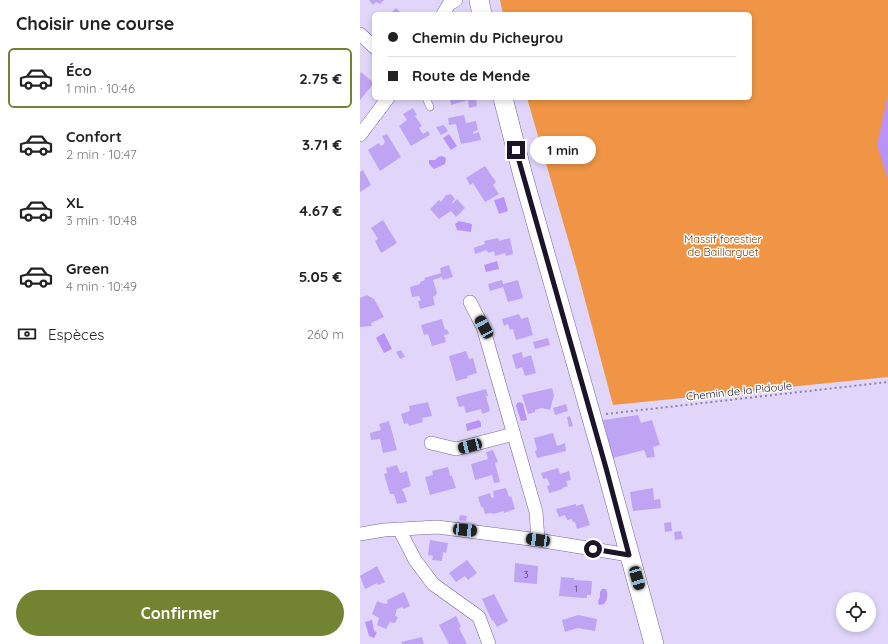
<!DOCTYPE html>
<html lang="fr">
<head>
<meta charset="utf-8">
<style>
	body { margin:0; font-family:Quicksand,sans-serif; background:#f6f6f6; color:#222; height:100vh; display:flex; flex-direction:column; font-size:15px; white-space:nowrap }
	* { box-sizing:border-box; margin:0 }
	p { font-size:13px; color:#767676 }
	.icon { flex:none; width:22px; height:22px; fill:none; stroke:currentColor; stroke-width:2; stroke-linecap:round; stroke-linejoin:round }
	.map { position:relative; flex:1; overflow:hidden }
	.panel { display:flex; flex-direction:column; background:#fff; width:360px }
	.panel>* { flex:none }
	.guide { position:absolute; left:12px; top:12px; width:380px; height:88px; border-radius:6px; box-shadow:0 2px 6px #0003; display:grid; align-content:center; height:88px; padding:0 16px; background:#fff }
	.tools { position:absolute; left:476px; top:592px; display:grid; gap:8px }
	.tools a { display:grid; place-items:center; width:40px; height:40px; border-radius:50%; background:#fff; box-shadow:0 2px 6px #0003; font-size:20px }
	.end { position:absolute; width:18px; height:18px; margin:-9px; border:5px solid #1c152a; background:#fff; box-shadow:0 0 0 2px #fff }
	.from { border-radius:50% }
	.bubble { position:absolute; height:28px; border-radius:14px; background:#fff; box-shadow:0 2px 6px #0003; font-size:13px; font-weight:700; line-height:28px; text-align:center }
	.car { position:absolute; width:12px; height:24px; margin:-12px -6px; border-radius:5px; box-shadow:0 0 3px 1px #0007; background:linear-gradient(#222 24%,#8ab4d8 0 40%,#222 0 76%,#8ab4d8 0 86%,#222 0) }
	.guide b { display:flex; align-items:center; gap:14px; height:38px; font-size:15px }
	.guide b+b { border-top:1px solid #e0e0e0 }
	.guide i { width:10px; height:10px; background:#222 }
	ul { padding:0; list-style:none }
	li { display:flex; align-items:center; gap:12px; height:60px; margin:0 8px 6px; padding:0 8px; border:2px solid transparent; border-radius:6px }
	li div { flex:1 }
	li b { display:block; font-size:15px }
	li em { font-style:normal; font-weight:700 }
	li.selected { border-color:#728332 }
	li>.icon { width:36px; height:36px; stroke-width:1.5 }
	h2 { padding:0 16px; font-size:18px; line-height:48px }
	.pay { display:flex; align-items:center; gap:10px; height:44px; padding:0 16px; font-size:15px }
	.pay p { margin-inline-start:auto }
	.cta { display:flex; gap:8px; margin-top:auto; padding:8px 16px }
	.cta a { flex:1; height:46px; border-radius:24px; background:#728332; color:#fff; font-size:16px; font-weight:700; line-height:46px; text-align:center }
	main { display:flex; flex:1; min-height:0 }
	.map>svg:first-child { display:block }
	.forest { fill:#ef9545 }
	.water { fill:#b894f7 }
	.building { fill:#bfa4f4 }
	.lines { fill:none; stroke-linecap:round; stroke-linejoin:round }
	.lane-casing { stroke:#776599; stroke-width:8 }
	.street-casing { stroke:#776599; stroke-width:14 }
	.secondary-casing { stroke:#776599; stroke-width:20 }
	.path { stroke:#8f85a3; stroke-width:2; stroke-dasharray:2 3; stroke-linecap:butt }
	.lane { stroke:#fff; stroke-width:7 }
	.street { stroke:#fff; stroke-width:13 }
	.secondary { stroke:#fff; stroke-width:19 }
	.route { stroke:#1c152a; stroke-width:5 }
	.labels { text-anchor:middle; stroke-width:3; stroke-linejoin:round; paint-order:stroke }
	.number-label { font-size:9px; fill:#45395c }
	.park-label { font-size:11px; fill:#7c4201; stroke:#fdfdfd }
	.street-label { font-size:11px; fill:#1c152a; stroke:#fdfdfd }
</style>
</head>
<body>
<main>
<section class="panel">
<h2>Choisir une course</h2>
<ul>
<li class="selected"><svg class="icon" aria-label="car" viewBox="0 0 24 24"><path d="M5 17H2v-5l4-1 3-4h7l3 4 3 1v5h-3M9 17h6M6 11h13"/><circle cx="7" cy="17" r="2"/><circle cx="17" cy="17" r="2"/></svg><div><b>Éco</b><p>1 min · 10:46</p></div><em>2.75 €</em></li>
<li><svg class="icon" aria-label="car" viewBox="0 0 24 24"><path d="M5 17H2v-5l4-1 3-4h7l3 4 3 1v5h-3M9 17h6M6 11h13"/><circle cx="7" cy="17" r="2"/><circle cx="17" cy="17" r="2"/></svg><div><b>Confort</b><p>2 min · 10:47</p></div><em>3.71 €</em></li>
<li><svg class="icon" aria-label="car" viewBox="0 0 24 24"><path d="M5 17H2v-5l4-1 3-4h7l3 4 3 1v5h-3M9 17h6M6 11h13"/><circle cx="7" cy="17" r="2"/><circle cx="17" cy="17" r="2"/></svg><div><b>XL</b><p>3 min · 10:48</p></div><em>4.67 €</em></li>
<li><svg class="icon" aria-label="car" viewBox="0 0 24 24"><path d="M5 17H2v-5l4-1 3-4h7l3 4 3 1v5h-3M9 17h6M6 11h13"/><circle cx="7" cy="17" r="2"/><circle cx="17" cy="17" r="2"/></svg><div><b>Green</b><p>4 min · 10:49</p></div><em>5.05 €</em></li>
</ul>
<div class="pay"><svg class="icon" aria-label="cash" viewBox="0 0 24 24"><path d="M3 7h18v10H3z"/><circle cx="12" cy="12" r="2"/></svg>Espèces<p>260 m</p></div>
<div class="cta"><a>Confirmer</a></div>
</section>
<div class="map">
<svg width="528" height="644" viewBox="0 0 528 644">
	<rect width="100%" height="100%" fill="#e1d6f9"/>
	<!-- forest -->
	<path class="forest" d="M 140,0 L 528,0 L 528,377 L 253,405 L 217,270 L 167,98 L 390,98 L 390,14 L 143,14 Z"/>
	<!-- water -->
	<path class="water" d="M 528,94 L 528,180 L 517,145 Z
		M 89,134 L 97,146 L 91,150 L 83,138 Z
		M 82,156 L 86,158 L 85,164 L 74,169 L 69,164 L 69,160 L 75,160 L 78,157 Z
		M 144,197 L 148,211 L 139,214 L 134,200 Z
		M 99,221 L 112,224 L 111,232 L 97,230 L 95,224 Z
		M 137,261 L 139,269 L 126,272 L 124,265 Z
		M 24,333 L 32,349 L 24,353 L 16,338 Z
		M 160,402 L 163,404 L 167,420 L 161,421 L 156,406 L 157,403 Z
		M 119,420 L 121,423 L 121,427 L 107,431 L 106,424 Z
		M 242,589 L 246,589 C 248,594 248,600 244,604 L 239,605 L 238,601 L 240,597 L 240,592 Z
		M 12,620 L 14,631 L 17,632 L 14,638 L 9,636 L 5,622 Z"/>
	<!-- building -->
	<path class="building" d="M 9,0 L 24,0 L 20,4 L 16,2 L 13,5 Z
		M 36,8 L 42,14 L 30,14 Z
		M 1,72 L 14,83 L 0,100 L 0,74 Z
		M 90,98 L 114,98 L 115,100 L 116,100 L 117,106 L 109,108 L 108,100 L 91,105 Z
		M 53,108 L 57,115 L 55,116 L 62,126 L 59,128 L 63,134 L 68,131 L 70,135 L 51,146 L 39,126 L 47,120 L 43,114 Z
		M 104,115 L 106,123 L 116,121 L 118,130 L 113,132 L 113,134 L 119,132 L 121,140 L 101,144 L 96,124 L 89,125 L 88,118 Z
		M 84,125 L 88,131 L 81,135 L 76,127 Z
		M 27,134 L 41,157 L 20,171 L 8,150 L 19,143 L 21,146 L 24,144 L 25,142 L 22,136 Z
		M 125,166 L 136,182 L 133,185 L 139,194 L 125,202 L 113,183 L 110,185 L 106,178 Z
		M 3,170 L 11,185 L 0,192 L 0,172 Z
		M 91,194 L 95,199 L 92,202 L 93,203 L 97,199 L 105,208 L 96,217 L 91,211 L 79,219 L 70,209 L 79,200 L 81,202 L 86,195 Z
		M 23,220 L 37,243 L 21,253 L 15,241 L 18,239 L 11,228 Z
		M 138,238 L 139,241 L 150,238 L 153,254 L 146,256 L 145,253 L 135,256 L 134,251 L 128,253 L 127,250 L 115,254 L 114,248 L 116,247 L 125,244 L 124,241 Z
		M 89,265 L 93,277 L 83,280 L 82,277 L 73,280 L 77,293 L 75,296 L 73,297 L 75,305 L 60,309 L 58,301 L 61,300 L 59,296 L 52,297 L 50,287 L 60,284 L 60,282 L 65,280 L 64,278 L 81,273 L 80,268 Z
		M 142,280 L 143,284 L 158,280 L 163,298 L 148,302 L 143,287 L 130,291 L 128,284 Z
		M 7,295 L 14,299 L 24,317 L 11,323 L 12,326 L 0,327 L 0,298 Z
		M 159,314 L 161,319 L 168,317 L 173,335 L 156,340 L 153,329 L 150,330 L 148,324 L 144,326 L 142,319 Z
		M 82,319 L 85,330 L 87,329 L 89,334 L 84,335 L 86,342 L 72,346 L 68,334 L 64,335 L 61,325 Z
		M 188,338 L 190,345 L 175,349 L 173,342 Z
		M 41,350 L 45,357 L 40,359 L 36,352 Z
		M 106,351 L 109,359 L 113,358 L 117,373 L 107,376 L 108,378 L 96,381 L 89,356 Z
		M 162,352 L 163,358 L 171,355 L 176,373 L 165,376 L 162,367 L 156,369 L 152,355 Z
		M 192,388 L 194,395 L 190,410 L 182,408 L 175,410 L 175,412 L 168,414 L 162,395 Z
		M 126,389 L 128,396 L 126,396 L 130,411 L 122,414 L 121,409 L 106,413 L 104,406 L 99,407 L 96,397 Z
		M 68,402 L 72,416 L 62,418 L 63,422 L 49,426 L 48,423 L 44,424 L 41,414 L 50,411 L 49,406 Z
		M 206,404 L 208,411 L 195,415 L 193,408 Z
		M 278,415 L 281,423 L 292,420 L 300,445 L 293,447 L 295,457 L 287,458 L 284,450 L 253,458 L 243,420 Z
		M 210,416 L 213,426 L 209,427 L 207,417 Z
		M 29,421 L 37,450 L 23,453 L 20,439 L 11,440 L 10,433 L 21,430 L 19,424 Z
		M 193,433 L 197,446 L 205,443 L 206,451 L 177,458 L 175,451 L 177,450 L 174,438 Z
		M 133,450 L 138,462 L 135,463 L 140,482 L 134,483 L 132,475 L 115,480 L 111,464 L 128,459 L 126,452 Z
		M 37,465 L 40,473 L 47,471 L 51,486 L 42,489 L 43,492 L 44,492 L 47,502 L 37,504 L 34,494 L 30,494 L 24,474 L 27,473 L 26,468 Z
		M 88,467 L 90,476 L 92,476 L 96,488 L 70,495 L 65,477 L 73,475 L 72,471 Z
		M 198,468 L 200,474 L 209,471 L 211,480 L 206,481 L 208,486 L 202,488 L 203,489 L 189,493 L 187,486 L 190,485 L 187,478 L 183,479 L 181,473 Z
		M 146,488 L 149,497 L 151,496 L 155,509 L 144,513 L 144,511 L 133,514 L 132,513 L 125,514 L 123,507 L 121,507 L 118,497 L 130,493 L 131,498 L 134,497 L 133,491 Z
		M 293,488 L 294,500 L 300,499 L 301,508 L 273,511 L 270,492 Z
		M 216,504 L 216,506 L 223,504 L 230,525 L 217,529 L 215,522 L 213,522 L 212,519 L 207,520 L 205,515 L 199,517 L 196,509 Z
		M 100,515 L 107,516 L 106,521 L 99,520 Z
		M 311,522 L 312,531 L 305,532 L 304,523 Z
		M 321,531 L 323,539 L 315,540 L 314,532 Z
		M 70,540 L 88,543 L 86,553 L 83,552 L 82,561 L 72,560 L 73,556 L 68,555 Z
		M 107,560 L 117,573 L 108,580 L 105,576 L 96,582 L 89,573 Z
		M 155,563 L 178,566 L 177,584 L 154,582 Z
		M 17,566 L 25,582 L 18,585 L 17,583 L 5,589 L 0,576 Z
		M 201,577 L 214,578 L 214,580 L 232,581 L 231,595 L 227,595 L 227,598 L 224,598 L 199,596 Z
		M 44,592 L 50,606 L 44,609 L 42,607 L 37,609 L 35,616 L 38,617 L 35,623 L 30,622 L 26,629 L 17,625 L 19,618 L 12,614 L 17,601 L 25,604 L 28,603 L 27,600 Z
		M 134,594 L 148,621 L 137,627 L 133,620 L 132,621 L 122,599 Z
		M 218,615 L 237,619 L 235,631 L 218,628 L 205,632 L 202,620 Z
		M 96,616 L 101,627 L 99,628 L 107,644 L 89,644 L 79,625 Z
		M 62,637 L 64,644 L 42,644 L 41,642 Z"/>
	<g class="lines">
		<!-- lane casing -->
		<g class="lane-casing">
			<path id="lane" d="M 66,98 L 70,107"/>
		</g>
		<!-- street casing -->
		<g class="street-casing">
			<path id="street" d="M 83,14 L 89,4 L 96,0
				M 0,34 L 14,47
				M 0,135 L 28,98
				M 110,302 L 123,327 L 176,512 L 178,540
				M 71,443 L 96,449 L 154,434
				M 39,529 L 55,560 L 73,584 L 119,617 L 129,644
				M 0,534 L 24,530 L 77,527 L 178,540 L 269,555"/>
		</g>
		<!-- secondary casing -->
		<g class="secondary-casing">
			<path id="secondary" d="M 119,0 L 122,14
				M 143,98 L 163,176 L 246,468 L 294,644"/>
		</g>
		<!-- path -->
		<path class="path" d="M 246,414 L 528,382"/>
		<!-- lane -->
		<use href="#lane" class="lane"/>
		<!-- street -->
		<use href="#street" class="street"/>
		<!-- secondary -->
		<use href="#secondary" class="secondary"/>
	</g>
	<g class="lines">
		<!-- route -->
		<path class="route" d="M 156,150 L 246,468 L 269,555 L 233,549"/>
	</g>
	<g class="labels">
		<!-- number labels -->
		<g class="number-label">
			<text x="166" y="578">3</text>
			<text x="216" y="592">1</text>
		</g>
		<!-- park labels -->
		<g class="park-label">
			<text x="363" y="243">Massif forestier<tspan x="363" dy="13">de Baillarguet</tspan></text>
		</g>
		<!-- street labels -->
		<g class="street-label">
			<text transform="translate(379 391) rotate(-6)" y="4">Chemin de la Pidoule</text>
		</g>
	</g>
</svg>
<div class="tools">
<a><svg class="icon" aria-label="locate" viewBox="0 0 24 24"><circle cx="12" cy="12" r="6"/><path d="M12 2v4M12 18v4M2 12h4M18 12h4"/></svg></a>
</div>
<i class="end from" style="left:233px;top:549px"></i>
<i class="end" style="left:156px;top:150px"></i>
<div class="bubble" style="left:170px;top:136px;width:66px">1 min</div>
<i class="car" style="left:124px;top:327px;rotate:332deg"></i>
<i class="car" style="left:110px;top:446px;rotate:255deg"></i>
<i class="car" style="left:105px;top:530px;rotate:96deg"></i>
<i class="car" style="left:178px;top:540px;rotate:278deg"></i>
<i class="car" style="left:277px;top:578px;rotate:164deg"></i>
<div class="guide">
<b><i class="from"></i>Chemin du Picheyrou</b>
<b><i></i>Route de Mende</b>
</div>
</div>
</main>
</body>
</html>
